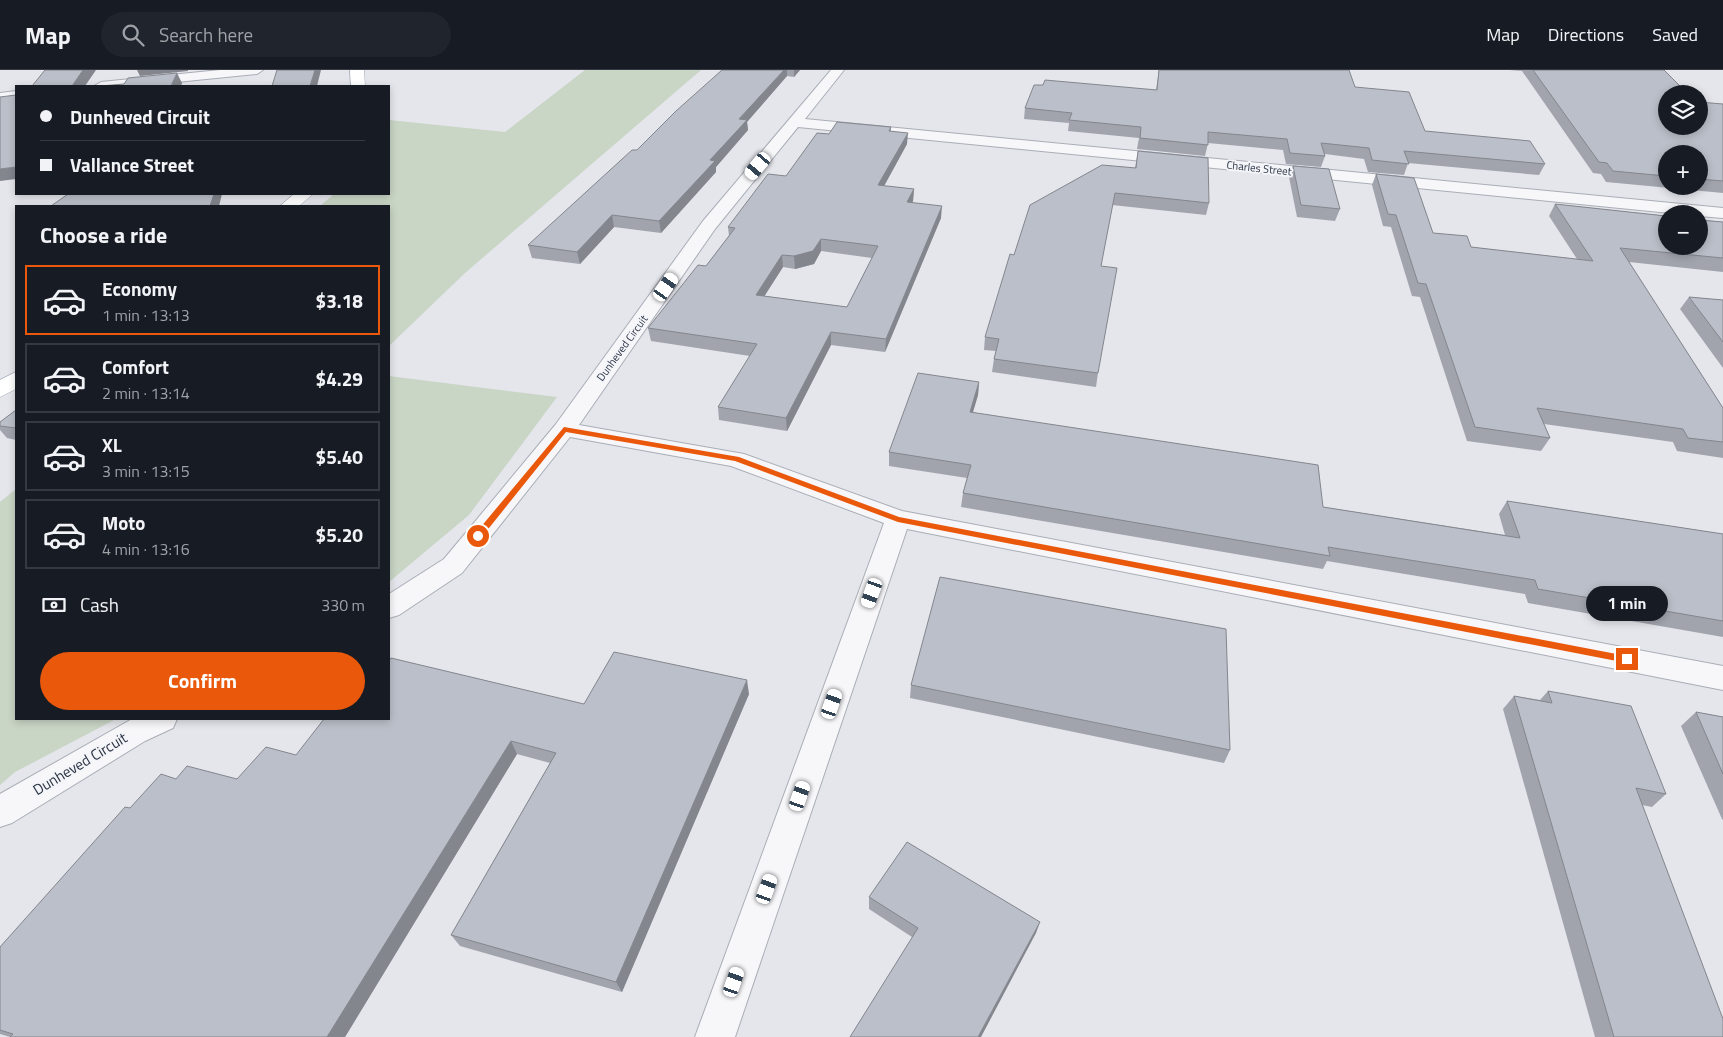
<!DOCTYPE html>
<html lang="en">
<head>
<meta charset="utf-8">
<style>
	body { margin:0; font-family:"Titillium Web",sans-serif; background:#20242c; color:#f1f3f6; height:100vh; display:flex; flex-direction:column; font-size:19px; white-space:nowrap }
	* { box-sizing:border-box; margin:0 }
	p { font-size:16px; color:#9ea1a6 }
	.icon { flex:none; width:28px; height:28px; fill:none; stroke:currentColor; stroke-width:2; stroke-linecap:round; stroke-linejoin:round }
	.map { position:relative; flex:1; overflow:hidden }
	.drawer { position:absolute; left:15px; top:135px; width:375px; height:515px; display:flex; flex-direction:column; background:#171b24; border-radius:0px; box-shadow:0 2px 8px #0003 }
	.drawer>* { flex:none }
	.guide { position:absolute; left:15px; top:15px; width:375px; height:110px; border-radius:0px; box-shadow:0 2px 8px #0003; display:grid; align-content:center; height:110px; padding:0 25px; background:#171b24 }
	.tools { position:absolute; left:1658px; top:15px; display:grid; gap:10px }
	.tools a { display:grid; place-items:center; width:50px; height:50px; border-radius:50%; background:#171b24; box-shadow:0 2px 8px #0003; font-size:25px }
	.end { position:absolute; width:22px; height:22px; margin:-11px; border:6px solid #ea580c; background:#fff; box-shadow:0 0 0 2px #fff }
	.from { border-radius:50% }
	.bubble { position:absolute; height:35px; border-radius:18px; background:#171b24; box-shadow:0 2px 8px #0003; font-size:16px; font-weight:700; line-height:35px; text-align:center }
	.car { position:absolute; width:15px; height:30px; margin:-15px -8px; border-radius:6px; box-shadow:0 0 4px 1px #0007; background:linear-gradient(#fff 24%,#345 0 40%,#fff 0 76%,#345 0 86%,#fff 0) }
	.guide b { display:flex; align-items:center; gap:18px; height:48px; font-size:19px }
	.guide b+b { border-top:1px solid #363941 }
	.guide i { width:12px; height:12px; background:#f1f3f6 }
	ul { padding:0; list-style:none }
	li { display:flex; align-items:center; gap:15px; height:70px; margin:0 10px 8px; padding:0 15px; border:2px solid #363941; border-radius:0px }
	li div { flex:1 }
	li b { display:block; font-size:19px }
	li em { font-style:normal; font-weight:700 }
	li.active { border-color:#ea580c }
	li>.icon { width:45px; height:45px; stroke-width:1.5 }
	h2 { padding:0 25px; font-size:22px; line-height:60px }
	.pay { display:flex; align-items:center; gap:12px; height:55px; padding:0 25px; font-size:19px }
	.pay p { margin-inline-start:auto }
	.cta { display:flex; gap:10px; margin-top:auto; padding:10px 25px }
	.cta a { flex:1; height:58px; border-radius:30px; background:#ea580c; color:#fff; font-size:20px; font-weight:700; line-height:58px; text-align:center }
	header { display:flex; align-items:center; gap:30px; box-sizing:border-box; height:70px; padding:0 25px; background:#171b24; border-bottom:1px solid #363941 }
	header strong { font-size:24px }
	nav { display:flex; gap:28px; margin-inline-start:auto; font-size:18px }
	.search { width:350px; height:45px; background:#20242c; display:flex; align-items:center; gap:12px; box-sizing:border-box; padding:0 18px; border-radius:28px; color:#9ea1a6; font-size:19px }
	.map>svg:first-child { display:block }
	.green { fill:#c9d5c5 }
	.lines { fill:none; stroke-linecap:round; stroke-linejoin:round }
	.minor-casing { stroke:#a9adb6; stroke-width:2 }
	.major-casing { stroke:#a3aab7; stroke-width:1 }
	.minor { fill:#f7f7fa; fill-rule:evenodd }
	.major { fill:#fff; fill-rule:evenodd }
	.wall { fill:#a1a4ad; fill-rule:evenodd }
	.shaded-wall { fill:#83868d }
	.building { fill:#bbbfc9; stroke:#83868d; fill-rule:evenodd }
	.route { fill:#ea580c }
	.labels { text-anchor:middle; stroke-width:4; stroke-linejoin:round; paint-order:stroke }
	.far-street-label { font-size:11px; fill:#2b3344; stroke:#f4f5f9 }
	.near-street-label { font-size:15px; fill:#2b3344; stroke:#f4f5f9 }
</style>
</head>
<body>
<header>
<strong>Map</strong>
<div class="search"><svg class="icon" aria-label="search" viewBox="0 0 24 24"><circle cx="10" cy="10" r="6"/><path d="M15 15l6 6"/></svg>Search here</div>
<nav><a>Map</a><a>Directions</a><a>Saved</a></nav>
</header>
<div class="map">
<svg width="1723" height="967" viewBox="0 0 1723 967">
	<rect width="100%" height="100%" fill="#e4e6eb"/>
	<!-- green -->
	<path class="green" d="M 585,0 L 701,0 L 465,203 L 389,276 L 389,136 L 320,136 L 334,124 L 389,124 L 389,50 L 505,62 Z
		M 389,306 L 557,327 L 469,445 L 389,512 Z
		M 16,419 L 16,649 L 116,649 L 15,702 L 0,715 L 0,432 Z"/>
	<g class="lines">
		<!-- minor casing -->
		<g class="minor-casing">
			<path id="minor" d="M 220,0 L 263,0 L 257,4 L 137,16 L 94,16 L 101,12 Z
				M 831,0 L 844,0 L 805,49 L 1723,138 L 1723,148 L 1699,146 L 1699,144 L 1680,144 L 798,57 L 715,159 L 579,355 L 744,384 L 902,441 L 1723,596 L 1723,620 L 907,459 L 735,967 L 695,967 L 884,453 L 731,396 L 570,367 L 462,503 L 399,545 L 389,548 L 389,524 L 444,489 L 556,354 L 703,151 Z
				M 16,21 L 16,29 L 0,31 L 0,23 Z
				M 132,649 L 177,649 L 173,658 L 145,671 L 12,753 L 0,757 L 0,724 Z"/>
		</g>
		<!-- major casing -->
		<g class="major-casing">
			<path id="major" d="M 350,0 L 364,0 L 365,16 L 351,16 Z
				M 294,124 L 313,124 L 299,136 L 280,136 Z
				M 16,302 L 16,319 L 0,327 L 0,310 Z"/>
		</g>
		<!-- minor -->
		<use href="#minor" class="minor"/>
		<!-- major -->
		<use href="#major" class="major"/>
	</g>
	<!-- wall -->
	<path class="wall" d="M 722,0 L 800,0 L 794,7 L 787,6 L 747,52 L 748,60 L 716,97 L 716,102 L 661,163 L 614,157 L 580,194 L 532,188 L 528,175 L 637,80 Z
		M 1159,0 L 1355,17 L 1425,61 L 1545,94 L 1539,105 L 1408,93 L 1404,105 L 1368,102 L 1364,89 L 1325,84 L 1325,86 L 1321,97 L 1286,94 L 1283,80 L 1208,73 L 1205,86 L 1137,79 L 1139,68 L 1068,61 L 1069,53 L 1024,49 L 1025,38 L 1043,15 L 1156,20 Z
		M 1509,0 L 1664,0 L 1666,56 L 1723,34 L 1723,123 L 1606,112 L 1601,104 L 1593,103 L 1522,1 ZM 1666,84 L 1699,84 L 1699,116 L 1666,116 Z
		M 891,57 L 891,61 L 907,74 L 884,116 L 914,119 L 913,131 L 912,133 L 941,148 L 885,282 L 831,275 L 787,361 L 719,350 L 718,337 L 750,286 L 651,271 L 648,258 L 706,196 L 729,166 L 728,157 L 786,106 L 829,64 ZM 821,181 L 872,188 L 847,237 L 764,226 L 783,197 L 795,199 L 814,194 Z
		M 1138,81 L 1209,133 L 1206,145 L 1112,135 L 1101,196 L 1098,303 L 1096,317 L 992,302 L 994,289 L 996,281 L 984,280 L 985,267 L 1014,185 L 1135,98 Z
		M 1293,96 L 1340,139 L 1335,151 L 1297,147 L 1289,107 Z
		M 1376,104 L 1433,163 L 1471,177 L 1577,189 L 1549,146 L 1555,134 L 1723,152 L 1723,202 L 1629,192 L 1723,338 L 1723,388 L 1677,381 L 1673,372 L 1544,354 L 1550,368 L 1541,381 L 1467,371 L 1420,227 L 1412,226 L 1391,157 L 1383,156 L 1372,115 Z
		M 1689,227 L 1723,230 L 1723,298 L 1680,239 Z
		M 979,312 L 978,325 L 973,342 L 1323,437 L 1505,465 L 1499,444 L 1507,431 L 1723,464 L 1723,567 L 1528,533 L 1525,524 L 1327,491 L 1323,499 L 961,437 L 963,423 L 967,408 L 889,396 L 889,382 Z
		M 16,340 L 16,370 L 7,368 L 0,360 L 0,352 Z
		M 911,615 L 1230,680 L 1224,693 L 910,628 Z
		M 1548,621 L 1666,724 L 1652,737 L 1642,735 L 1723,967 L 1595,967 L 1503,639 L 1514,626 L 1540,630 Z
		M 749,624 L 622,922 L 460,876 L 451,865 L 550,693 L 517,684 L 345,967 L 10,967 L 0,964 L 0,877 L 130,738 L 176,709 L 237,709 L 296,685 L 584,634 Z
		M 1696,642 L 1723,647 L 1723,750 L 1722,749 L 1681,656 Z
		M 869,827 L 1036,863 L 912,867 L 869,839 Z"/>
	<!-- shaded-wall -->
	<path class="shaded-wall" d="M 83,0 L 96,0 L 85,16 L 72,16 Z
		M 137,0 L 188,0 L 188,1 L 140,6 Z
		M 315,0 L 321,0 L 317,16 L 310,16 Z
		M 784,0 L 787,0 L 787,6 L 747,52 L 748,60 L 716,97 L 716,102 L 661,163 L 659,151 L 710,90 L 739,49 Z
		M 794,0 L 800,0 L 794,7 Z
		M 177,3 L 182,13 L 181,16 L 171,16 Z
		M 908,63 L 907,74 L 878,127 L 878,115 Z
		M 16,97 L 16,109 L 0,111 L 0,99 Z
		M 914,119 L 913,131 L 907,144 L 907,132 Z
		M 214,124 L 222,124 L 219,136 L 208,136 Z
		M 942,136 L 941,148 L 885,282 L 886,269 Z
		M 612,145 L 614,157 L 580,194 L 577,182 Z
		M 821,169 L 821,181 L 814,194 L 795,199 L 794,186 Z
		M 782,185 L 783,197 L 757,238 L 756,225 Z
		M 831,262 L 831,275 L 787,361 L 786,348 Z
		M 979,312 L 978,325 L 969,355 L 970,342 Z
		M 747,610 L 749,624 L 622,922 L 616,912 Z
		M 511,671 L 517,684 L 345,967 L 327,967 Z
		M 1040,852 L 1036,863 L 981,967 L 978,967 Z"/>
	<!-- building -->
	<path class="building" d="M 45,0 L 83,0 L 72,16 L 32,16 Z
		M 277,0 L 315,0 L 310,16 L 272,16 Z
		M 722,0 L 784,0 L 739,49 L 747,50 L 710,90 L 715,91 L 659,151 L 612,145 L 577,182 L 528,175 L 632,80 L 637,80 L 676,41 Z
		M 1159,0 L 1349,0 L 1355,17 L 1409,22 L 1425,61 L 1530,71 L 1545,94 L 1404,81 L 1409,94 L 1372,90 L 1369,78 L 1321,73 L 1325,86 L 1290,83 L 1287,69 L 1208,62 L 1208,75 L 1140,68 L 1141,57 L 1069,50 L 1072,43 L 1025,38 L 1034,15 L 1043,15 L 1045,10 L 1157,20 Z
		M 1533,0 L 1664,0 L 1688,24 L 1666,24 L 1666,56 L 1699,56 L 1699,32 L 1723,34 L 1723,111 L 1699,109 L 1699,84 L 1666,84 L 1666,106 L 1613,101 L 1607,93 L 1599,92 Z
		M 177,3 L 171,16 L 101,16 L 124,14 L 128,8 Z
		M 16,25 L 16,97 L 0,99 L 0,27 Z
		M 837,52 L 891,57 L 889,61 L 908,63 L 878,115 L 914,119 L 907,132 L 942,136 L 886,269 L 831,262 L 786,348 L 718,337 L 757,274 L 648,258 L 698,195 L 706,196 L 735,158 L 728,157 L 768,104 L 786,106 L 817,63 L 829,64 ZM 821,169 L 878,176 L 847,237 L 756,225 L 782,185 L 794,186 L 813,181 Z
		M 1138,81 L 1208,88 L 1209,133 L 1115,123 L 1101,196 L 1117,198 L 1098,303 L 994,289 L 999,269 L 985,267 L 1010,184 L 1014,185 L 1030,135 L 1102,95 L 1136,98 Z
		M 1293,96 L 1329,99 L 1340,139 L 1301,135 Z
		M 1376,104 L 1414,108 L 1433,163 L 1467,166 L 1471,177 L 1593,191 L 1555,134 L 1666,146 L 1666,176 L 1699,176 L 1699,150 L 1723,152 L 1723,188 L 1620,178 L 1723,338 L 1723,372 L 1688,368 L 1683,359 L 1537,338 L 1550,368 L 1475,357 L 1426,214 L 1418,213 L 1396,145 L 1388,144 Z
		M 68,124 L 214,124 L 210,136 L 51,136 Z
		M 1689,227 L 1723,230 L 1723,272 Z
		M 918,303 L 979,312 L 970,342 L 1318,395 L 1323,437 L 1520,468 L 1507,431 L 1723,464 L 1723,551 L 1538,519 L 1535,510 L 1328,477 L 1330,486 L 963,423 L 971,395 L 889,382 Z
		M 16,340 L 16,358 L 0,356 L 0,352 Z
		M 940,507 L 1226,559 L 1230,680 L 911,615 Z
		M 614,582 L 747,610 L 616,912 L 451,865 L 556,683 L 511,671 L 327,967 L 10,967 L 13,964 L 0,960 L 0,877 L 125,737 L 130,738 L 161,704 L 176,709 L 187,696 L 237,709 L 266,677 L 296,685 L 324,649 L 389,649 L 389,591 L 391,588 L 584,634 Z
		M 1548,621 L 1631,636 L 1666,724 L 1636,718 L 1723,949 L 1723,967 L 1614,967 L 1514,626 L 1552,633 Z
		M 1696,642 L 1723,647 L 1723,704 Z
		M 907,772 L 1040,852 L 978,967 L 850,967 L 918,858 L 869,827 Z"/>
	<!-- route -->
	<path class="route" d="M 564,357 L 739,387 L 899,447 L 1627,586 L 1632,589 L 1627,593 L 898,452 L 735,391 L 566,362 L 481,468 L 475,468 L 475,464 Z"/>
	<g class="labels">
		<!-- far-street labels -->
		<g class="far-street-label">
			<text transform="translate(1259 98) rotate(6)" y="4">Charles Street</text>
			<text transform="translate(622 278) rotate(-54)" y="4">Dunheved Circuit</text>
		</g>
		<!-- near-street labels -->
		<g class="near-street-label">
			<text transform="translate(80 694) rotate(-31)" y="5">Dunheved Circuit</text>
		</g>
	</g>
</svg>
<div class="tools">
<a><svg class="icon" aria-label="layers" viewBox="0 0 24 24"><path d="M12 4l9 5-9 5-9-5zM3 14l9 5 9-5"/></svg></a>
<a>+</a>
<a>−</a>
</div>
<i class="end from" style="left:478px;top:466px"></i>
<i class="end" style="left:1627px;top:589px"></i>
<div class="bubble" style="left:1586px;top:516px;width:82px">1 min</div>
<i class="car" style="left:758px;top:96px;rotate:220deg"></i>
<i class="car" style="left:666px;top:217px;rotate:35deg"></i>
<i class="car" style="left:872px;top:523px;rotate:200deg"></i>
<i class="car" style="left:832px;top:634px;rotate:19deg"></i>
<i class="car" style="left:800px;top:726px;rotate:19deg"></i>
<i class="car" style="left:767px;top:819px;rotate:20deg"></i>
<i class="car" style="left:734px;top:912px;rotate:19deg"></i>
<div class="guide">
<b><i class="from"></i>Dunheved Circuit</b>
<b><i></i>Vallance Street</b>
</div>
<section class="drawer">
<h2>Choose a ride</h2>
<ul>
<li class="active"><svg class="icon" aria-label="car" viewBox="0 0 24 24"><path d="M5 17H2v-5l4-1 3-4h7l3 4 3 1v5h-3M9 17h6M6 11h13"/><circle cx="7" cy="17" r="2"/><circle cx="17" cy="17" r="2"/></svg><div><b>Economy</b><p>1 min · 13:13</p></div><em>$3.18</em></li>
<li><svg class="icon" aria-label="car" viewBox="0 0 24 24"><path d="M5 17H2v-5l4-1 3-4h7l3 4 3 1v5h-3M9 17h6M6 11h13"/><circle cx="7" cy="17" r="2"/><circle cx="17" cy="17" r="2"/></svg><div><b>Comfort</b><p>2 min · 13:14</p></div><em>$4.29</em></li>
<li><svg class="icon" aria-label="car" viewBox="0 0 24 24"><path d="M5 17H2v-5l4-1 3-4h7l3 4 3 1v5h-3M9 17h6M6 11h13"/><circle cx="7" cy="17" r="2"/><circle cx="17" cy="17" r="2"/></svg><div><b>XL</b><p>3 min · 13:15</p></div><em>$5.40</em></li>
<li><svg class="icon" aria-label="car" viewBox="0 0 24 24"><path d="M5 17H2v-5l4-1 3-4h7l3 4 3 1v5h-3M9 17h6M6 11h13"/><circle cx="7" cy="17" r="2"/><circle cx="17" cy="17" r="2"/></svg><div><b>Moto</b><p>4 min · 13:16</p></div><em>$5.20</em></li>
</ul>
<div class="pay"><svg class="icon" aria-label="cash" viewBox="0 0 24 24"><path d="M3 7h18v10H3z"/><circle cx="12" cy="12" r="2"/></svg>Cash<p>330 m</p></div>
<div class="cta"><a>Confirm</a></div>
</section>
</div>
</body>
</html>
